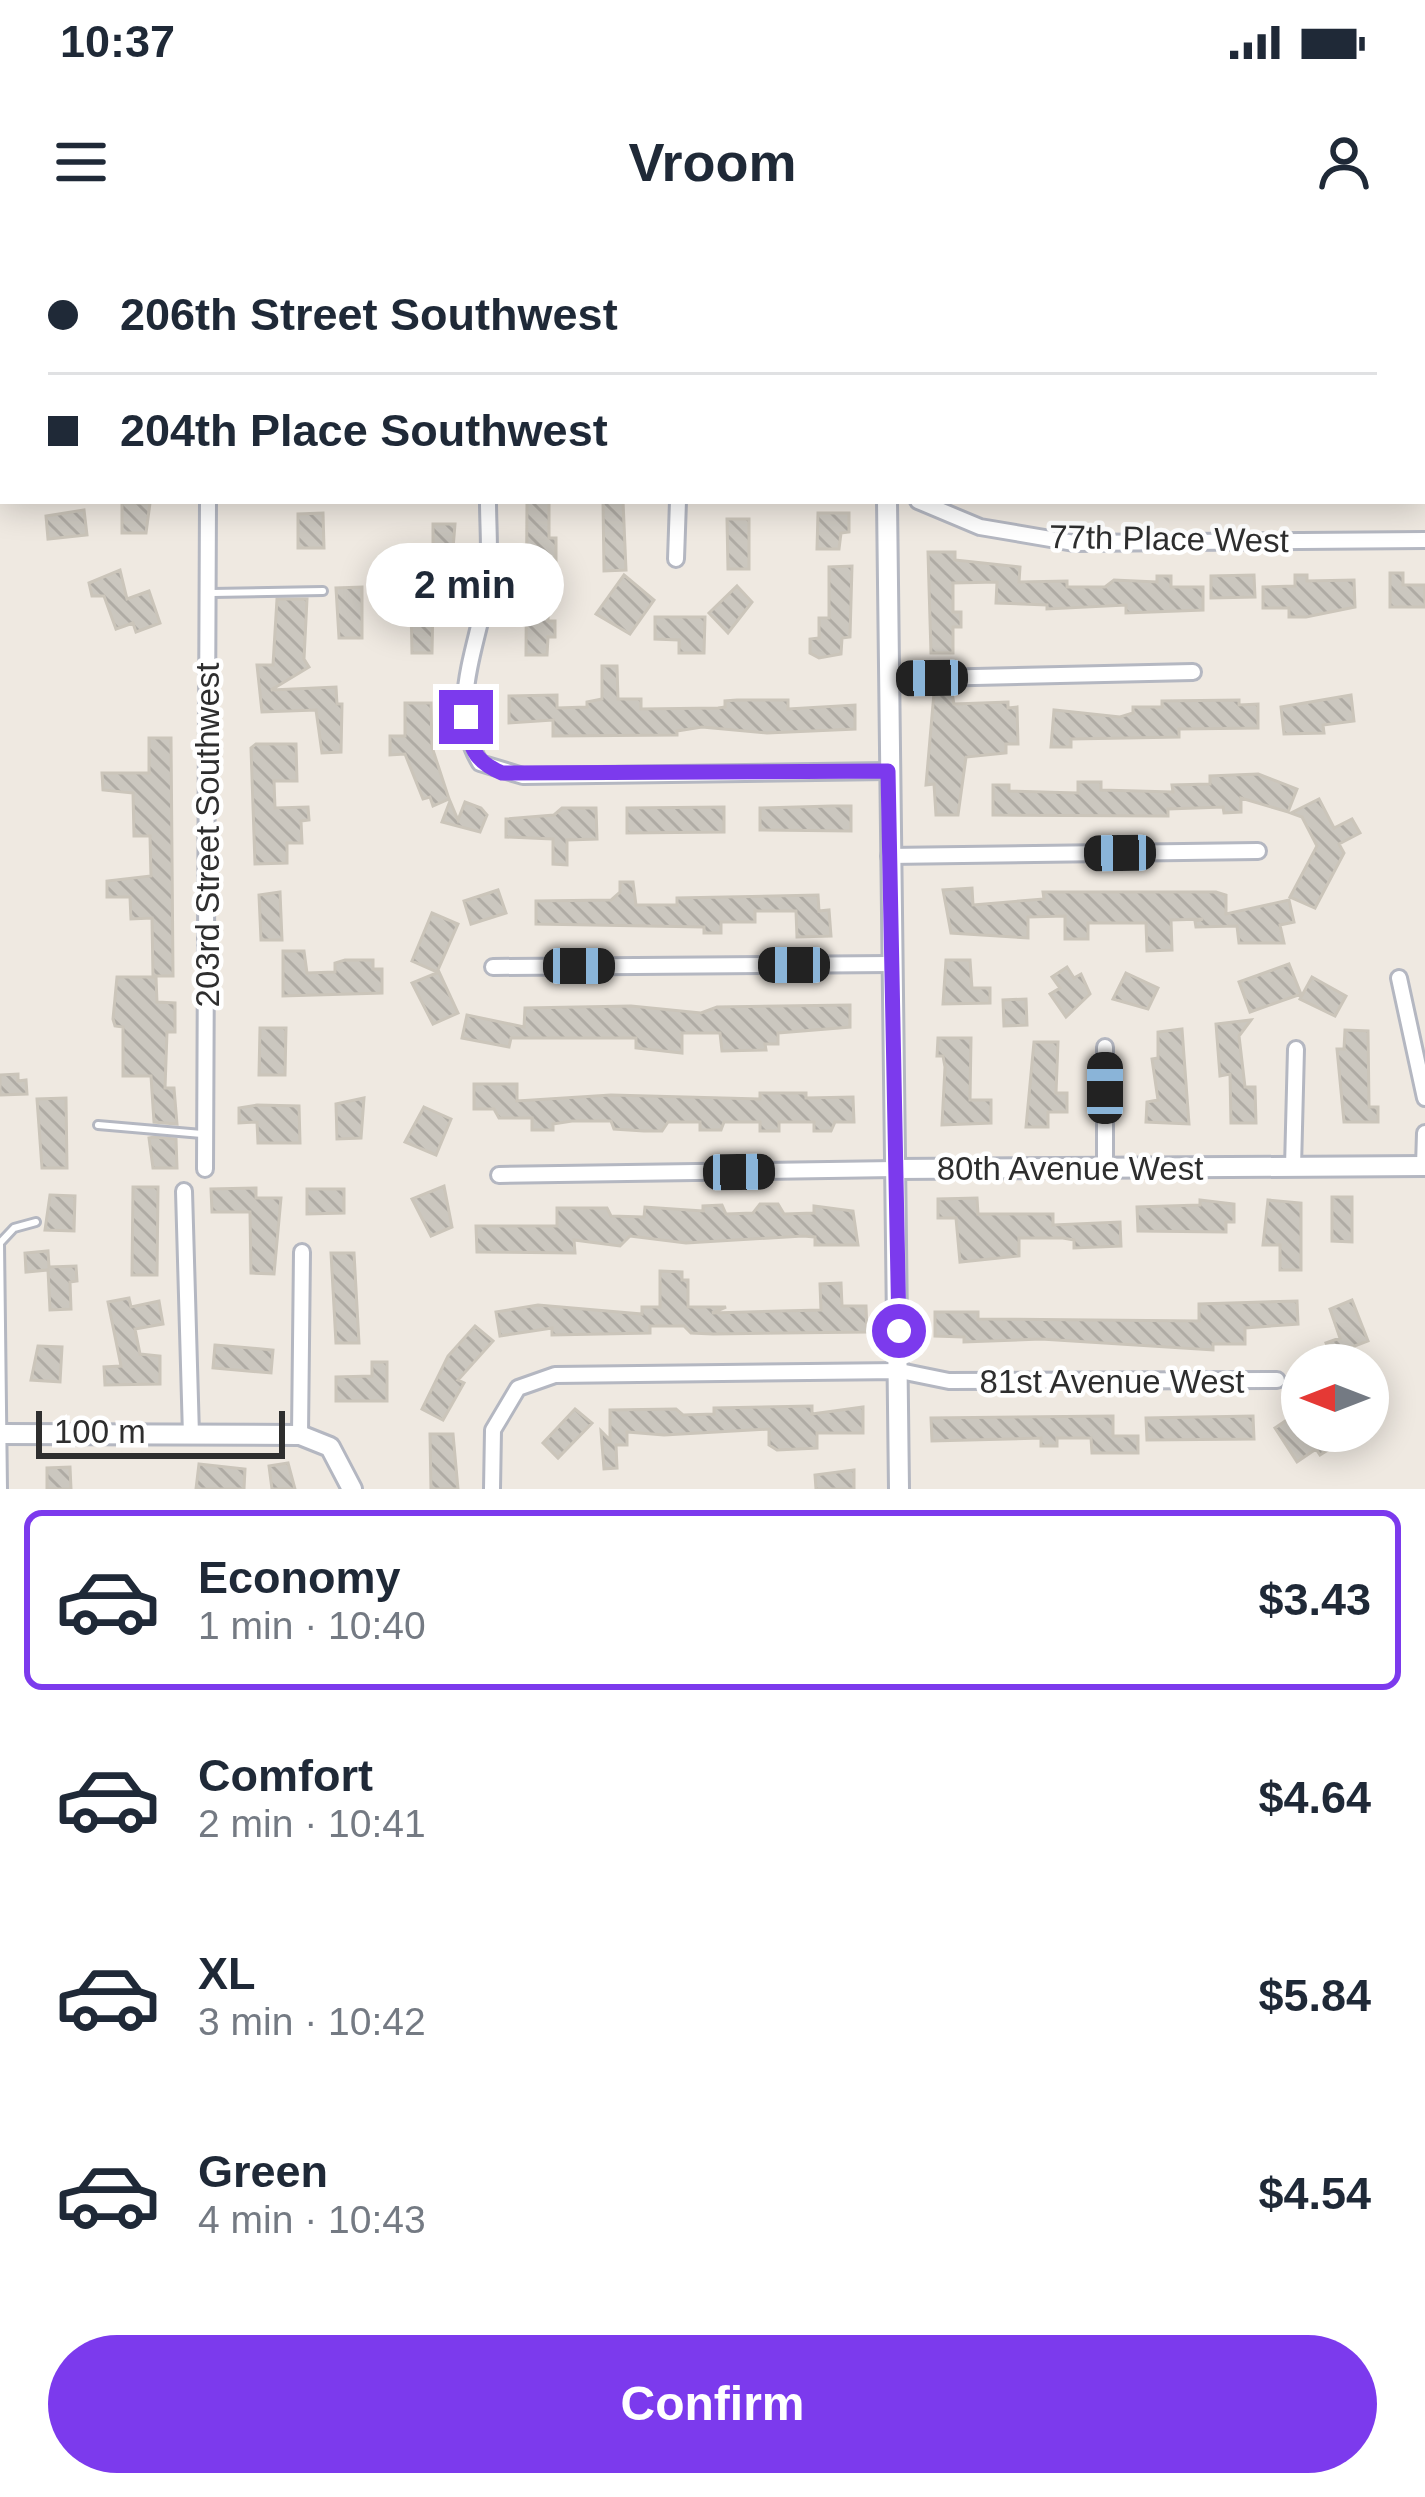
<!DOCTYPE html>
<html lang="en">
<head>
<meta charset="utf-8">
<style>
	body { margin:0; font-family:Helvetica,sans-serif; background:#f2f2f3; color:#1f2937; height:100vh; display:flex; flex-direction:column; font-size:45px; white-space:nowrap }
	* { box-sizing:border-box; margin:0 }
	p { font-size:39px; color:#747a83 }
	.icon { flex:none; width:66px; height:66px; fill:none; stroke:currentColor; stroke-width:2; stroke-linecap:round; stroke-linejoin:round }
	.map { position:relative; height:1249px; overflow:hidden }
	.side { display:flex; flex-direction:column; background:#fff; flex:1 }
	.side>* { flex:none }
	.guide { position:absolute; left:0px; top:0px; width:1425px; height:264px; box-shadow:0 6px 30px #0003; display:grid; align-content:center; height:264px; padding:0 48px; background:#fff }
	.needle { width:78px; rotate:270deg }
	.controls { position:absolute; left:1281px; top:1104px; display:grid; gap:24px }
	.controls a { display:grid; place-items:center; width:108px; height:108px; border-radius:50%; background:#fff; box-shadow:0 6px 30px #0003; font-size:60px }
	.scale { position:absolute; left:36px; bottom:30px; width:249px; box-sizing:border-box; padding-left:12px; border:6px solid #2e2e2e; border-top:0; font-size:33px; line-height:42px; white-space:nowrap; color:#2e2e2e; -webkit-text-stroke:9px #fff; paint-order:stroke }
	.end { position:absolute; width:54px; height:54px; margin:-27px; border:15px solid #7c3aed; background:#fff; box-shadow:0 0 0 6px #fff }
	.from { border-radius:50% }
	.bubble { position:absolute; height:84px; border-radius:42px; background:#fff; box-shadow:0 6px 30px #0003; font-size:39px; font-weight:700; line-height:84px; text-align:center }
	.car { position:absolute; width:36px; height:72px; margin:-36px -18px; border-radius:15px; box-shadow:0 0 9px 3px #0007; background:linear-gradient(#222 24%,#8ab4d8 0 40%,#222 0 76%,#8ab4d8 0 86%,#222 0) }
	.guide b { display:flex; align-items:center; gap:42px; height:114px; font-size:45px }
	.guide b+b { border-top:3px solid #e0e1e3 }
	.guide i { width:30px; height:30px; background:#1f2937 }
	ul { padding:21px 0 0; list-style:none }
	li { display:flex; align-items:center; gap:36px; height:180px; margin:0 24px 18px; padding:0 24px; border:6px solid transparent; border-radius:18px }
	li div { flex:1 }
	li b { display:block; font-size:45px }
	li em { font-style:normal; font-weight:700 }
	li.selected { border-color:#7c3aed }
	li>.icon { width:108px; height:108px; stroke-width:1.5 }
	.action { display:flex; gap:24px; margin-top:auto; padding:24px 48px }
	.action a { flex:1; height:138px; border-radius:72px; background:#7c3aed; color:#fff; font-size:48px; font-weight:700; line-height:138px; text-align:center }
	.status { display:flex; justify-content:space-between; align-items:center; height:84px; padding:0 60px; background:#fff; direction:ltr }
	.status svg { height:33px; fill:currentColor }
	header { display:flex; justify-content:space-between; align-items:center; height:156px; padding:0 48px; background:#fff; font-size:54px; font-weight:700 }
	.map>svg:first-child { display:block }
	.building { fill:url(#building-back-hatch); stroke:#cbc5ba; stroke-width:3 }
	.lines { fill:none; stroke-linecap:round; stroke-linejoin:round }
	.lane-casing { stroke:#b4b7c1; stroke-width:12 }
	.street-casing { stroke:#b4b7c1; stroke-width:20 }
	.secondary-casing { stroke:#b4b7c1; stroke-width:24 }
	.lane { stroke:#fff; stroke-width:6 }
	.street { stroke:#fff; stroke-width:14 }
	.secondary { stroke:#fff; stroke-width:18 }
	.route { stroke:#7c3aed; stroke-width:15 }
	.labels { text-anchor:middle; stroke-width:9; stroke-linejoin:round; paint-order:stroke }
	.street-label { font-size:33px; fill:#2e2e2e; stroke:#fff }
</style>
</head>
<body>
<div class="status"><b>10:37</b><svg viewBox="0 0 49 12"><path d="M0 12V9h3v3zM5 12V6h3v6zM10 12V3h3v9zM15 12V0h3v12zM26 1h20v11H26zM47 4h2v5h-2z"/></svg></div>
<header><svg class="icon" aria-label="menu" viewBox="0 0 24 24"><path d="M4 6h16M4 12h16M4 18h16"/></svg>Vroom<svg class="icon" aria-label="person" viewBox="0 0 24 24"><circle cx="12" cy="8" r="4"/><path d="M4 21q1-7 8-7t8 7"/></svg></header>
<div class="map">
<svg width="1425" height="1249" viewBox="0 0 1425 1249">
	<defs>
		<pattern id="building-back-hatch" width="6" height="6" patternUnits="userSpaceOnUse" patternTransform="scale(3)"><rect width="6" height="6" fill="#cbc7bf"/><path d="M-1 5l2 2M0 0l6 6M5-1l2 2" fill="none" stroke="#afaba4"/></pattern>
	</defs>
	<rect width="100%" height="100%" fill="#efe9e1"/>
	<!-- building -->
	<path class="building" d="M 527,261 L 549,261 L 549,298 L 556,298 L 556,348 L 549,348 L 548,381 L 555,381 L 555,397 L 548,397 L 547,415 L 526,415 Z
		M 603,261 L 623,261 L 626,330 L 604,331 Z
		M 122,263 L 150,263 L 146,293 L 122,293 Z
		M 84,270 L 87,295 L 48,299 L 46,276 Z
		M 323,273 L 324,308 L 298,308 L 298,274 Z
		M 818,273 L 849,273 L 849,292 L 841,293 L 839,309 L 817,309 Z
		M 727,279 L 749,279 L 749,329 L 728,329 Z
		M 433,284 L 455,284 L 451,333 L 433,333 Z
		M 928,312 L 955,312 L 955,320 L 1020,327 L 1019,342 L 1067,341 L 1067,347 L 1105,347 L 1114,340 L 1157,342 L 1157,336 L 1171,336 L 1171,347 L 1203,347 L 1203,370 L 1126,373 L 1126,365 L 1047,369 L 1047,365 L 996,363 L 997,342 L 953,343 L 953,372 L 961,372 L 961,387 L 953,387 L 953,413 L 931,413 Z
		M 852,326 L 850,397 L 842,398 L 841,414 L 819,418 L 810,413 L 810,399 L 819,398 L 819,378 L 829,378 L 829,327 Z
		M 120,330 L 127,359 L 149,351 L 160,383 L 136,392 L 133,383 L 116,389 L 104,356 L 92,356 L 89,343 Z
		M 1390,333 L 1403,333 L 1403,345 L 1425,345 L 1425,367 L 1390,367 Z
		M 624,335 L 654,360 L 630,394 L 596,374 Z
		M 1254,335 L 1255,357 L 1211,358 L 1211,336 Z
		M 1295,335 L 1307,335 L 1307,341 L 1354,340 L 1355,367 L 1306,377 L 1289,377 L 1289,368 L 1263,368 L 1263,347 L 1295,346 Z
		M 737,346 L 752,362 L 728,393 L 709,373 Z
		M 362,347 L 362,398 L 339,398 L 336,348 Z
		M 277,359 L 307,359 L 304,419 L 309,427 L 271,450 L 336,447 L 337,464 L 342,464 L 341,512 L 322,513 L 316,470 L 262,472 L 257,425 L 273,425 Z
		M 433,362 L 432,413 L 412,413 L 411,363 Z
		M 655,377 L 705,377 L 704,413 L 679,413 L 679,400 L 655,399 Z
		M 602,426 L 617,426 L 618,459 L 641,459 L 641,469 L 718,468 L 725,467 L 725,461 L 737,460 L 788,460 L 788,469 L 855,465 L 855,489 L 767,493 L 702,487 L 677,491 L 677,495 L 553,496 L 553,480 L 509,483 L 509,456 L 557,455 L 557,468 L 587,467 L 587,462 L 602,459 Z
		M 934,453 L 952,453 L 954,464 L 1008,462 L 1008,468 L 1017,467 L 1018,504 L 1006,504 L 1006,513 L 966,517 L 958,575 L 936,575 L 934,544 L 926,545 Z
		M 1351,455 L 1354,481 L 1323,485 L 1324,493 L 1284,494 L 1281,467 Z
		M 1239,460 L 1239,465 L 1258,464 L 1258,488 L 1179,489 L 1179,497 L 1071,499 L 1071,507 L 1051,507 L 1054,470 L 1120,477 L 1133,473 L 1133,467 L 1162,467 L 1162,461 Z
		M 405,463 L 431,463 L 432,507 L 449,559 L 433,566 L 430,557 L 423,559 L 405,514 L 390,515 L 390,496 L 405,496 Z
		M 149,498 L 171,498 L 173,736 L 153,736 L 152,678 L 131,679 L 130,657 L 107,657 L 107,641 L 151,636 L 150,596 L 134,596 L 133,553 L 103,550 L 102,533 L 149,533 Z
		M 256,504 L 296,504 L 297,541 L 274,541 L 275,568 L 308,567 L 309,580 L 301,581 L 302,603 L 287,603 L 287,623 L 255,624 L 251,508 Z
		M 1258,534 L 1297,549 L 1288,572 L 1241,558 L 1241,572 L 1224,573 L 1223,567 L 1168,569 L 1168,576 L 993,575 L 993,545 L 1009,545 L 1009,551 L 1078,553 L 1078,542 L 1101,542 L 1101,550 L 1173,552 L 1172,545 L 1210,544 L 1210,536 Z
		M 1319,559 L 1334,588 L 1352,579 L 1360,593 L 1339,604 L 1344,613 L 1315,668 L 1290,657 L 1317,606 L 1302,577 L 1291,573 Z
		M 450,561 L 458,580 L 465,562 L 481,568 L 487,575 L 480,592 L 442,582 Z
		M 832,566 L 851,566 L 851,591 L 760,590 L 760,568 Z
		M 724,567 L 724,592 L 627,593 L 627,568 Z
		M 562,568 L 596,568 L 597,599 L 567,600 L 567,625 L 553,624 L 553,599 L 506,597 L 506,579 L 554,575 Z
		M 620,642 L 633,642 L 636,665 L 677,665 L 677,658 L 818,655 L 819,671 L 829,670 L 831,696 L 797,697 L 796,671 L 755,671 L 755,682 L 721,682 L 721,693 L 704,693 L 704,687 L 536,684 L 536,661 L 611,660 L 620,652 Z
		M 972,648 L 973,665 L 1044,659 L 1043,652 L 1216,652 L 1226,655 L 1226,674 L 1289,660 L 1294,682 L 1280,685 L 1284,703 L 1239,703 L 1237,686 L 1196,687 L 1195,681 L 1203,679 L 1171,680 L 1172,710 L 1147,711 L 1146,683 L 1088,683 L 1088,699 L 1065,699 L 1065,676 L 1028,677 L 1028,698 L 951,693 L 943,650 Z
		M 498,650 L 506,673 L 471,684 L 464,661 Z
		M 280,652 L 282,700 L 261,700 L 259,655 Z
		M 432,673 L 458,684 L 437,732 L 412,721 Z
		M 283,711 L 304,711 L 307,733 L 335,732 L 335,723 L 345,720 L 373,720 L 373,729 L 382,729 L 382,753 L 283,756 Z
		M 946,720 L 970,720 L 972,748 L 990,748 L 990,763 L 943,764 Z
		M 1289,724 L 1301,754 L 1250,772 L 1239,742 Z
		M 1067,727 L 1074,738 L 1081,734 L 1090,754 L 1066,777 L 1050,754 L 1060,748 L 1052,737 Z
		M 439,732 L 458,773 L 433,784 L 412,743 Z
		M 1126,733 L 1158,748 L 1148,769 L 1113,759 Z
		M 117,737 L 156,737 L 157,762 L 175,763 L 175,792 L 167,792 L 165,848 L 174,848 L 177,884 L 154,882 L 151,836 L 123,836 L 123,787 L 115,786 L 113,779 Z
		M 1312,737 L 1346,756 L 1335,776 L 1300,759 Z
		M 1026,759 L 1027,785 L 1004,786 L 1003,760 Z
		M 850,765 L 850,787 L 778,793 L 778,804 L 765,804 L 766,810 L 722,811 L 720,793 L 682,793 L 682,813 L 636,808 L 636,798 L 511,798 L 509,807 L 462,798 L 467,775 L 524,787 L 525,768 L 631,766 L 701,773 L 717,767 Z
		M 1251,780 L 1239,796 L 1245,847 L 1255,847 L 1256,883 L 1231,883 L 1230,834 L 1220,836 L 1216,784 Z
		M 260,788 L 286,788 L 285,835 L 259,835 Z
		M 1182,789 L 1189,884 L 1146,882 L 1147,862 L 1158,860 L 1152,819 L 1158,818 L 1158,792 Z
		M 1345,790 L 1368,791 L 1369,867 L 1378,867 L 1378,882 L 1344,882 L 1337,809 L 1344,809 Z
		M 938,798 L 971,798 L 970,860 L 991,860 L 991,883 L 942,885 L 945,827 L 943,816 L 937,816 Z
		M 1034,802 L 1058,802 L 1056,853 L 1067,853 L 1067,872 L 1048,872 L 1048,887 L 1026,887 Z
		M 18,834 L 18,841 L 26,840 L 27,854 L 0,855 L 0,835 Z
		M 474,844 L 517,844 L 517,861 L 611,855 L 760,859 L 760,853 L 806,853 L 806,858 L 853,857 L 854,882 L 835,882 L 831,891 L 814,891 L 814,882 L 779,882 L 779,891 L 760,891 L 760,882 L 724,882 L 721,890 L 700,890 L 700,882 L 668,882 L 662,891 L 644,891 L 614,889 L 611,881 L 572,881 L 553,884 L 553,890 L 532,890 L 532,878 L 499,878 L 494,869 L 474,869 Z
		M 66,858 L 67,928 L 42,928 L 37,859 Z
		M 364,858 L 361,898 L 337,899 L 336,864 Z
		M 257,865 L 299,866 L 300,903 L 258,903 L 257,882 L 239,883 L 239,868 Z
		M 424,867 L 451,879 L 436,915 L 405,902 Z
		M 154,897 L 176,899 L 177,928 L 153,928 L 149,898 Z
		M 444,946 L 452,987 L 431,996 L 412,959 Z
		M 133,947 L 158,947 L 157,1035 L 132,1035 Z
		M 256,948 L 256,958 L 281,958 L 274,1034 L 251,1033 L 250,972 L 212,972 L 211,949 Z
		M 307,949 L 344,949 L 344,973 L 307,974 Z
		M 50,955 L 75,956 L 74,991 L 45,990 Z
		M 1332,957 L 1352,957 L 1352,1002 L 1332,1001 Z
		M 977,958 L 978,974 L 1053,974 L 1053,985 L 1120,982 L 1121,1006 L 1074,1008 L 1074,1000 L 1063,998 L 1019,998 L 1019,1016 L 960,1022 L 956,978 L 938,978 L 938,959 Z
		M 1200,960 L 1234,964 L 1234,982 L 1226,982 L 1226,992 L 1138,991 L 1137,967 L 1200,965 Z
		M 1268,960 L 1301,963 L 1301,1030 L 1280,1030 L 1280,1005 L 1263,1005 Z
		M 760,964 L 778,964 L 784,974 L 814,973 L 814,966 L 853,971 L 858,1005 L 815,1005 L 815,997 L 803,996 L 686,1003 L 630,996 L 620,1006 L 574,1000 L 575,1013 L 477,1012 L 476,986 L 557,986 L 557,968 L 607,968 L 611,976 L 644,977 L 645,967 L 703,971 L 703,966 L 722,965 L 726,974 L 753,973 Z
		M 48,1011 L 49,1027 L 76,1026 L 77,1041 L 70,1042 L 71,1069 L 50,1070 L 48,1030 L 26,1032 L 25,1013 Z
		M 331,1013 L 354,1013 L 359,1103 L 336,1103 Z
		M 660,1031 L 682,1032 L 682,1040 L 688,1040 L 688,1067 L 726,1067 L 712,1073 L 821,1070 L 820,1044 L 841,1043 L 842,1066 L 866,1066 L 867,1092 L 713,1094 L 691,1093 L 684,1086 L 650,1086 L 650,1093 L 552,1095 L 552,1088 L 500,1096 L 496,1072 L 538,1065 L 642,1074 L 642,1067 L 660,1067 Z
		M 129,1058 L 131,1067 L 159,1061 L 163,1084 L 135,1089 L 140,1114 L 160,1116 L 160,1144 L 105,1145 L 104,1127 L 121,1126 L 108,1062 Z
		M 1352,1060 L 1368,1101 L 1331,1115 L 1326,1103 L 1340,1098 L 1330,1069 Z
		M 1297,1061 L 1298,1084 L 1245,1088 L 1245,1104 L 1213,1104 L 1213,1110 L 1041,1099 L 964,1102 L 964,1097 L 935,1096 L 935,1072 L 978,1072 L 978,1079 L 1199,1081 L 1199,1064 Z
		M 475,1086 L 493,1101 L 458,1140 L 464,1143 L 443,1180 L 422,1169 L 448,1116 Z
		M 215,1105 L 273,1110 L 271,1133 L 213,1128 Z
		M 38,1106 L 62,1107 L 60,1142 L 31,1140 Z
		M 372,1122 L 387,1122 L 387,1161 L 336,1161 L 336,1137 L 372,1136 Z
		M 812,1166 L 812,1174 L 863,1167 L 863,1193 L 817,1193 L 817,1208 L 777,1210 L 769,1205 L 769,1189 L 664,1195 L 627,1192 L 627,1205 L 616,1205 L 617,1228 L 604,1229 L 601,1191 L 610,1200 L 610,1170 L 676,1169 L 683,1175 L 714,1174 L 714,1168 Z
		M 575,1169 L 592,1183 L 558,1218 L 543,1203 Z
		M 1113,1176 L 1113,1196 L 1138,1196 L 1138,1213 L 1092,1213 L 1091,1198 L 1057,1198 L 1057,1206 L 1041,1206 L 1041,1198 L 932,1201 L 931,1178 Z
		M 1253,1176 L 1254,1199 L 1147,1200 L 1146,1178 Z
		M 1291,1177 L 1300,1191 L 1343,1191 L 1327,1202 L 1331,1208 L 1320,1215 L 1316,1209 L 1297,1222 L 1275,1188 Z
		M 430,1194 L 453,1194 L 458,1249 L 431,1249 Z
		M 288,1223 L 295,1249 L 272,1249 L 269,1226 Z
		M 199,1224 L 245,1229 L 244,1249 L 196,1249 Z
		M 70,1227 L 71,1249 L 47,1249 L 47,1228 Z
		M 854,1230 L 854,1249 L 816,1249 L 815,1235 Z"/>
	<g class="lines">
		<!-- lane casing -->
		<g class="lane-casing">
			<path id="lane" d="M 723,0 L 723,3
				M 1349,0 L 1349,3
				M 76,3 L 77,0
				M 212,353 L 323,351
				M 98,885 L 202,894
				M 3,1249 L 0,1003 L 14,988 L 36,982"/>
		</g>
		<!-- street casing -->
		<g class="street-casing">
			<path id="street" d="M 209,3 L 209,0
				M 488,261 C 488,289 491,319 487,347 C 479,405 446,467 480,523 L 523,536 L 888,531
				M 918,261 L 980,287 L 1074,303 L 1425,300
				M 676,319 L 678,261
				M 888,439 L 1193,432
				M 889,616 L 1258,611
				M 493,727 L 891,724
				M 1399,738 L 1425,858
				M 1424,926 L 1425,893
				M 1293,927 L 1296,809
				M 205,929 L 208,261
				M 1105,929 L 1105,807
				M 499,935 L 895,929
				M 184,951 L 191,1195
				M 300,1195 L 302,1012
				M 492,1249 L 493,1190 L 518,1148 L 555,1135 L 900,1131 L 949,1141 L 1277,1140"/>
		</g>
		<!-- secondary casing -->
		<g class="secondary-casing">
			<path id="secondary" d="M 885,0 L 885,3
				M 887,261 L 899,1249
				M 895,929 L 1425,926
				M 0,1194 L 300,1195 L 330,1207 L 352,1249"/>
		</g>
		<!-- lane -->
		<use href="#lane" class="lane"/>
		<!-- street -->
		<use href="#street" class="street"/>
		<!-- secondary -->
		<use href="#secondary" class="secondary"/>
	</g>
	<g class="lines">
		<!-- route -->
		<path class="route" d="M 466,477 C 470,507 473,521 502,533 L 888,531 L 899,1091"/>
	</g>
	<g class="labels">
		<!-- street labels -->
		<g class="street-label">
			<text transform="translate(1169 298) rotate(1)" y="12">77th Place West</text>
			<text transform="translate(207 595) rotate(-90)" y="12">203rd Street Southwest</text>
			<text x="1070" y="940">80th Avenue West</text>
			<text x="1112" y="1153">81st Avenue West</text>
		</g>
	</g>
</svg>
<div class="controls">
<a><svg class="needle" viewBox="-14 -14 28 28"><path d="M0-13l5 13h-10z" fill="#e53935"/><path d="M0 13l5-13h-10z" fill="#747a83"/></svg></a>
</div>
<div class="scale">100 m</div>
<i class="end from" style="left:899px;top:1091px"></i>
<i class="end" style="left:466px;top:477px"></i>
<div class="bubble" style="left:366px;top:303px;width:198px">2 min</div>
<i class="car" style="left:932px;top:438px;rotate:269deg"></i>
<i class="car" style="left:1120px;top:613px;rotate:269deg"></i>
<i class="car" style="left:794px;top:725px;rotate:270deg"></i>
<i class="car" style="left:579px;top:726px;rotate:90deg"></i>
<i class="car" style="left:1105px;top:848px;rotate:0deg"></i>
<i class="car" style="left:739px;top:932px;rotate:89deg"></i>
<div class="guide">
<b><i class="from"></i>206th Street Southwest</b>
<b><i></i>204th Place Southwest</b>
</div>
</div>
<section class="side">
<ul>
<li class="selected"><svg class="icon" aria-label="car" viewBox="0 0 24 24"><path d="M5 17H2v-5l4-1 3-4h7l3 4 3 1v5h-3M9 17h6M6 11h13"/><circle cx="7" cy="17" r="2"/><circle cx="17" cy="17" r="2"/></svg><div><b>Economy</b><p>1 min · 10:40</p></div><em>$3.43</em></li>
<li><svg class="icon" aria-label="car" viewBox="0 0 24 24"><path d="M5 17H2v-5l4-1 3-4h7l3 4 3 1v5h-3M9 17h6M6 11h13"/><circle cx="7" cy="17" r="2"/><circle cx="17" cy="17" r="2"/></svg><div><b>Comfort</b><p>2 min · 10:41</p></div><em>$4.64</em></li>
<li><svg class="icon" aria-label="car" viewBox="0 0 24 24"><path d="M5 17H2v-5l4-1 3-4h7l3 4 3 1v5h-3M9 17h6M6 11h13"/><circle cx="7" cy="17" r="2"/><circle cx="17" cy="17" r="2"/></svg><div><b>XL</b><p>3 min · 10:42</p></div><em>$5.84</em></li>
<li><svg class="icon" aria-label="car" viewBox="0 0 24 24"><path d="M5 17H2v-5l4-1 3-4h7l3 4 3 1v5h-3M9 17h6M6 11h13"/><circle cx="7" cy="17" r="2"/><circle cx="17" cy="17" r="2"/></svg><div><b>Green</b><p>4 min · 10:43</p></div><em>$4.54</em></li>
</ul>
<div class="action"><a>Confirm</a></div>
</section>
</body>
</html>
